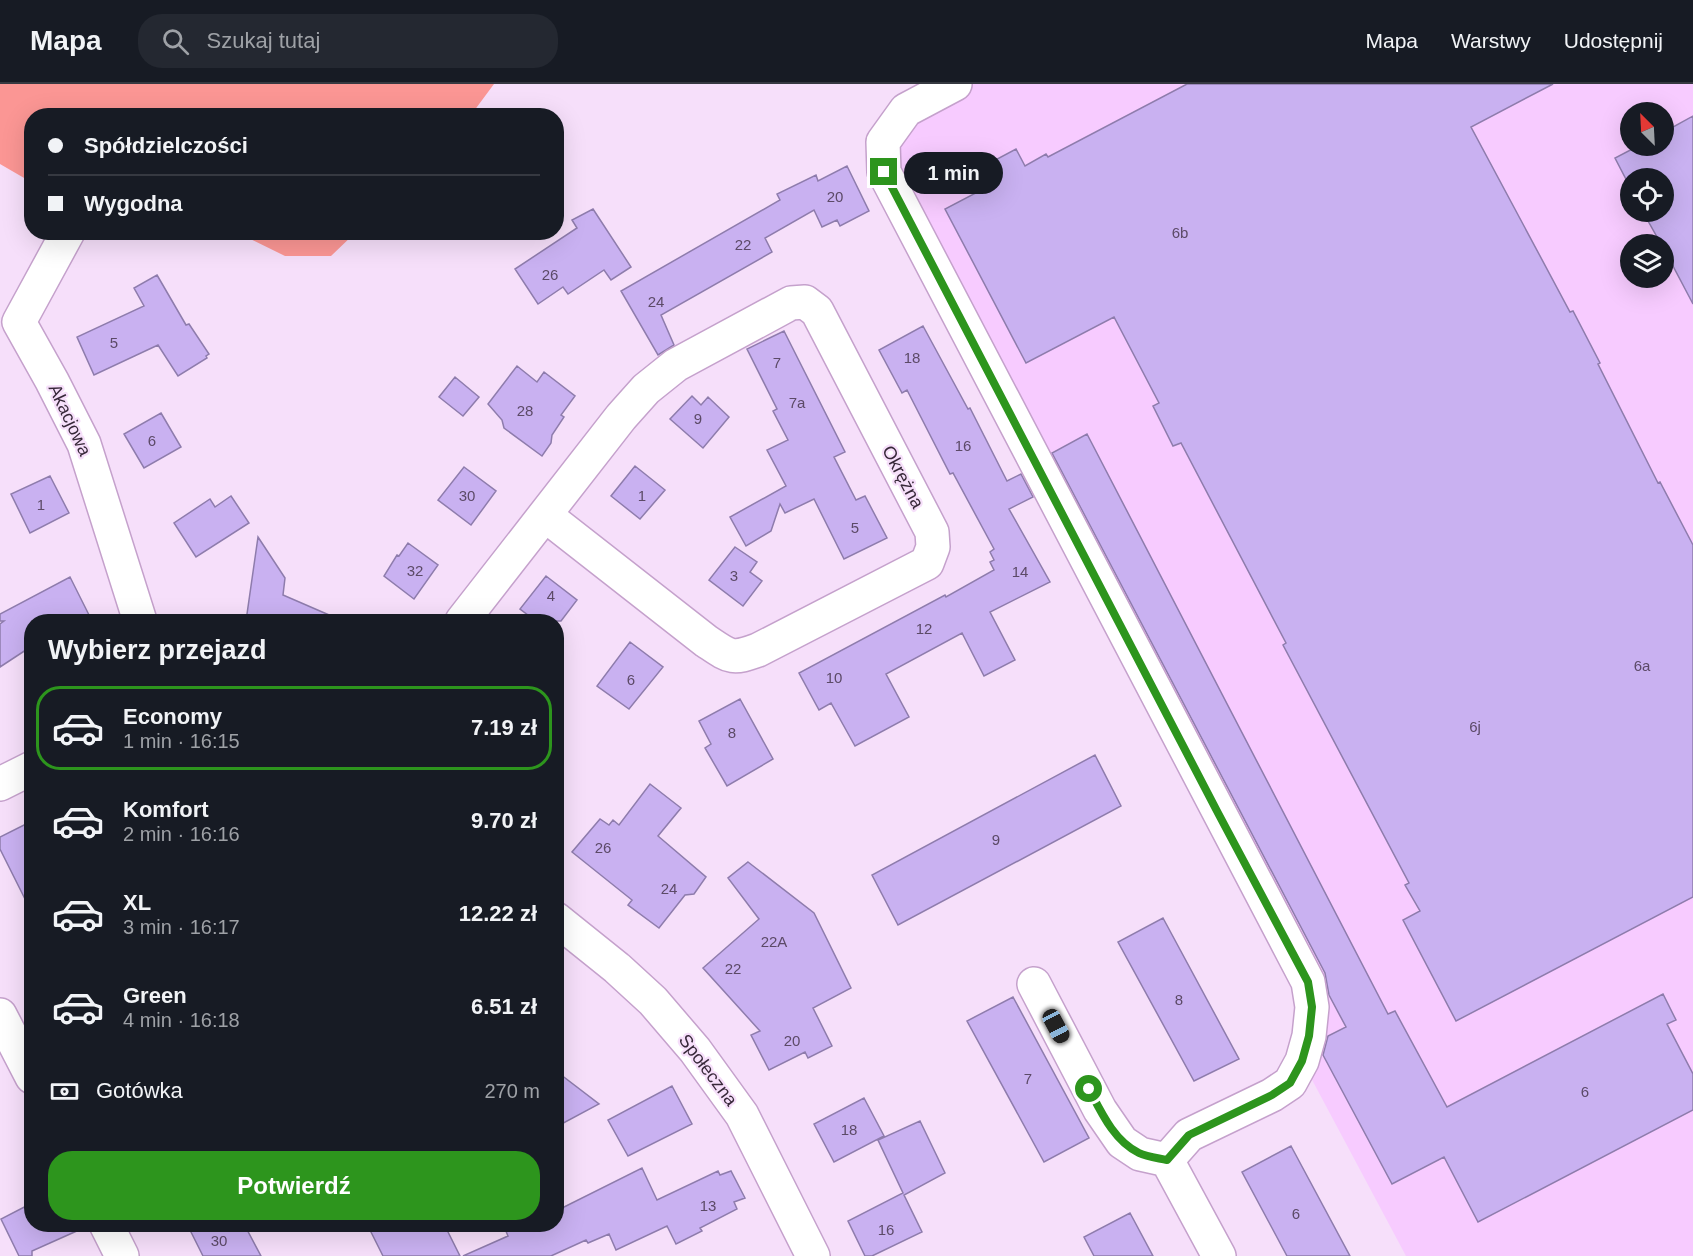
<!DOCTYPE html>
<html lang="pl">
<head>
<meta charset="utf-8">
<style>
	body { margin:0; font-family:Arial,sans-serif; background:#242831; color:#f1f3f6; height:100vh; display:flex; flex-direction:column; font-size:22px; white-space:nowrap }
	* { box-sizing:border-box; margin:0 }
	p { font-size:20px; color:#9ea1a6 }
	.icon { flex:none; width:33px; height:33px; fill:none; stroke:currentColor; stroke-width:2; stroke-linecap:round; stroke-linejoin:round }
	.map { position:relative; flex:1; overflow:hidden }
	.details { position:absolute; left:24px; top:530px; width:540px; height:618px; display:flex; flex-direction:column; background:#171b24; border-radius:24px; box-shadow:0 6px 24px #0002 }
	.details>* { flex:none }
	.banner { position:absolute; left:24px; top:24px; width:540px; height:132px; border-radius:24px; box-shadow:0 6px 24px #0002; display:grid; align-content:center; height:132px; padding:0 24px; background:#171b24 }
	.needle { width:39px; rotate:336deg }
	.controls { position:absolute; left:1620px; top:18px; display:grid; gap:12px }
	.controls a { display:grid; place-items:center; width:54px; height:54px; border-radius:50%; background:#171b24; box-shadow:0 6px 24px #0002; font-size:30px }
	.end { position:absolute; width:27px; height:27px; margin:-14px; border:8px solid #2d951d; background:#fff; box-shadow:0 0 0 3px #fff }
	.from { border-radius:50% }
	.bubble { position:absolute; height:42px; border-radius:21px; background:#171b24; box-shadow:0 6px 24px #0002; font-size:20px; font-weight:600; line-height:42px; text-align:center }
	.car { position:absolute; width:18px; height:36px; margin:-18px -9px; border-radius:8px; box-shadow:0 0 4px 2px #0007; background:linear-gradient(#222 24%,#8ab4d8 0 40%,#222 0 76%,#8ab4d8 0 86%,#222 0) }
	.banner b { display:flex; align-items:center; gap:21px; height:57px; font-size:22px }
	.banner b+b { border-top:2px solid #363941 }
	.banner i { width:15px; height:15px; background:#f1f3f6 }
	ul { padding:0; list-style:none }
	li { display:flex; align-items:center; gap:18px; height:84px; margin:0 12px 9px; padding:0 12px; border:3px solid transparent; border-radius:24px }
	li div { flex:1 }
	li b { display:block; font-size:22px }
	li em { font-style:normal; font-weight:600 }
	li.selected { border-color:#2d951d }
	li>.icon { width:54px; height:54px; stroke-width:1.5 }
	h2 { padding:0 24px; font-size:27px; line-height:72px }
	.pay { display:flex; align-items:center; gap:15px; height:66px; padding:0 24px; font-size:22px }
	.pay p { margin-inline-start:auto }
	.cta { display:flex; gap:12px; margin-top:auto; padding:12px 24px }
	.cta a { flex:1; height:69px; border-radius:24px; background:#2d951d; color:#fff; font-size:24px; font-weight:600; line-height:69px; text-align:center }
	header { display:flex; align-items:center; gap:36px; box-sizing:border-box; height:84px; padding:0 30px; background:#171b24; border-bottom:2px solid #363941 }
	header strong { font-size:28px }
	nav { display:flex; gap:33px; margin-inline-start:auto; font-size:21px }
	.search { width:420px; height:54px; background:#242831; display:flex; align-items:center; gap:15px; box-sizing:border-box; padding:0 21px; border-radius:24px; color:#9ea1a6; font-size:22px }
	.map>svg:first-child { display:block }
	.built { fill:#f7cbff; fill-rule:evenodd }
	.green { fill:#fb9694 }
	.building { fill:#c9b1f1; stroke:#8e7cac; stroke-width:1.5 }
	.lines { fill:none; stroke-linecap:round; stroke-linejoin:round }
	.street-casing { stroke:#c5a1cc; stroke-width:36 }
	.street { stroke:#fff; stroke-width:33 }
	.route { stroke:#2d951d; stroke-width:8 }
	.labels { text-anchor:middle; stroke-width:4.5; stroke-linejoin:round; paint-order:stroke }
	.number-label { font-size:15px; fill:#5c4a67 }
	.street-label { font-size:18px; fill:#372839; stroke:#f6dffa }
</style>
</head>
<body>
<header>
<strong>Mapa</strong>
<div class="search"><svg class="icon" aria-label="search" viewBox="0 0 24 24"><circle cx="10" cy="10" r="6"/><path d="M15 15l6 6"/></svg>Szukaj tutaj</div>
<nav><a>Mapa</a><a>Warstwy</a><a>Udostępnij</a></nav>
</header>
<div class="map">
<svg width="1693" height="1172" viewBox="0 0 1693 1172">
	<rect width="100%" height="100%" fill="#f6dffa"/>
	<!-- built -->
	<path class="built" d="M 955,0 L 1693,0 L 1693,1172 L 1406,1172 L 1302,977 L 1312,923 L 884,88 L 906,26 ZM 1630,28 L 1664,28 L 1664,62 L 1630,62 ZM 1630,94 L 1664,94 L 1664,128 L 1630,128 ZM 1630,160 L 1664,160 L 1664,194 L 1630,194 Z"/>
	<!-- green -->
	<path class="green" d="M 0,0 L 494,0 L 471,31 L 32,32 L 31,98 L 0,80 Z
		M 238,149 L 355,149 L 331,172 L 285,172 Z"/>
	<!-- building -->
	<path class="building" d="M 1187,0 L 1553,0 L 1471,43 L 1570,228 L 1573,227 L 1600,279 L 1598,280 L 1658,399 L 1660,398 L 1693,461 L 1693,813 L 1456,937 L 1403,836 L 1420,827 L 1405,801 L 1409,799 L 1283,561 L 1286,559 L 1181,359 L 1173,362 L 1153,322 L 1159,319 L 1114,233 L 1026,279 L 945,125 L 993,100 L 984,82 L 1016,65 L 1025,82 L 1046,70 L 1048,73 Z
		M 1693,32 L 1693,220 L 1664,165 L 1664,160 L 1661,160 L 1643,128 L 1664,128 L 1664,94 L 1630,94 L 1630,103 L 1615,74 L 1638,62 L 1664,62 L 1664,48 Z
		M 847,82 L 869,127 L 840,142 L 837,136 L 822,143 L 814,126 L 765,154 L 772,168 L 661,231 L 674,261 L 658,271 L 621,207 L 780,116 L 777,110 L 816,91 L 818,97 Z
		M 593,125 L 631,183 L 611,196 L 604,186 L 568,210 L 563,203 L 538,220 L 515,185 L 577,144 L 572,136 Z
		M 157,191 L 186,241 L 189,240 L 209,270 L 206,272 L 207,274 L 178,292 L 158,261 L 94,291 L 77,253 L 144,222 L 134,204 Z
		M 923,242 L 968,325 L 970,324 L 1007,397 L 1021,390 L 1033,413 L 1009,425 L 1050,498 L 990,528 L 1015,576 L 984,592 L 962,549 L 886,590 L 909,633 L 855,662 L 831,619 L 819,626 L 799,589 L 945,511 L 946,513 L 994,486 L 990,478 L 994,476 L 990,468 L 994,465 L 953,389 L 950,390 L 907,306 L 902,309 L 879,266 Z
		M 784,247 L 845,368 L 834,373 L 856,416 L 865,412 L 887,454 L 844,475 L 814,415 L 785,429 L 780,420 L 771,447 L 746,462 L 730,433 L 786,402 L 767,366 L 788,356 L 773,327 L 777,325 L 747,265 Z
		M 517,282 L 537,298 L 544,288 L 575,312 L 561,331 L 564,333 L 552,351 L 551,359 L 542,372 L 504,344 L 502,336 L 488,320 Z
		M 455,293 L 479,313 L 463,332 L 439,313 Z
		M 692,312 L 701,321 L 708,313 L 729,333 L 703,364 L 670,335 Z
		M 161,329 L 181,363 L 144,384 L 124,350 Z
		M 1087,350 L 1388,930 L 1395,927 L 1447,1023 L 1663,910 L 1676,936 L 1667,940 L 1693,990 L 1693,1026 L 1478,1138 L 1444,1073 L 1392,1100 L 1323,971 L 1328,952 L 1346,943 L 1329,911 L 1325,889 L 1052,369 Z
		M 635,382 L 665,406 L 640,435 L 611,412 Z
		M 464,383 L 496,407 L 471,441 L 438,416 Z
		M 50,392 L 69,429 L 30,449 L 11,410 Z
		M 231,412 L 249,439 L 196,473 L 174,439 L 210,415 L 215,423 Z
		M 258,453 L 285,494 L 283,511 L 343,537 L 246,537 Z
		M 408,459 L 438,481 L 414,515 L 384,492 L 397,471 L 399,472 Z
		M 735,463 L 757,478 L 750,488 L 762,497 L 743,522 L 709,496 Z
		M 546,492 L 577,516 L 561,537 L 536,537 L 520,525 Z
		M 70,493 L 92,537 L 32,537 L 32,562 L 0,583 L 0,540 L 4,537 L 0,537 L 0,530 Z
		M 630,558 L 663,583 L 629,625 L 597,602 Z
		M 740,615 L 773,675 L 727,702 L 705,664 L 711,660 L 699,637 Z
		M 1095,671 L 1121,722 L 898,841 L 872,791 Z
		M 650,700 L 681,724 L 658,752 L 706,793 L 694,810 L 685,811 L 659,844 L 628,821 L 632,816 L 572,768 L 600,735 L 609,741 L 613,736 L 619,741 Z
		M 32,737 L 32,829 L 0,765 L 0,753 Z
		M 748,778 L 814,829 L 851,904 L 813,924 L 832,962 L 808,974 L 805,968 L 769,986 L 751,951 L 760,947 L 703,884 L 759,835 L 728,794 Z
		M 1163,834 L 1239,975 L 1194,997 L 1118,858 Z
		M 1013,913 L 1089,1054 L 1044,1078 L 967,937 Z
		M 556,987 L 599,1020 L 556,1043 Z
		M 672,1002 L 692,1040 L 628,1072 L 608,1036 Z
		M 864,1014 L 884,1052 L 834,1078 L 814,1040 Z
		M 920,1037 L 945,1089 L 904,1111 L 922,1148 L 872,1172 L 865,1172 L 848,1137 L 903,1109 L 878,1056 Z
		M 1291,1062 L 1350,1172 L 1287,1172 L 1242,1088 Z
		M 642,1084 L 657,1116 L 718,1087 L 720,1091 L 731,1087 L 745,1114 L 734,1118 L 737,1125 L 700,1144 L 702,1147 L 676,1160 L 667,1142 L 616,1166 L 609,1150 L 588,1159 L 586,1156 L 551,1172 L 463,1172 L 508,1152 L 503,1140 L 556,1140 L 556,1127 Z
		M 32,1119 L 32,1140 L 88,1142 L 32,1167 L 32,1172 L 19,1172 L 1,1135 Z
		M 1130,1129 L 1153,1172 L 1094,1172 L 1084,1153 Z
		M 187,1140 L 244,1140 L 261,1172 L 203,1172 Z
		M 367,1140 L 444,1140 L 460,1172 L 383,1172 Z"/>
	<g class="lines">
		<!-- street casing -->
		<g class="street-casing">
			<path id="street" d="M 955,0 L 906,26 L 883,58 L 884,88 L 1308,898 L 1312,923 L 1309,952 L 1302,977 L 1290,999 L 1272,1011 L 1189,1051 L 1167,1076
				M 68,148 L 19,238 L 52,297 L 84,360 L 140,537
				M 462,537 L 621,333 L 646,305 L 676,281 L 791,219 L 805,218 L 817,227 L 932,448 L 933,463 L 927,479 L 758,566 C 731,576 730,573 706,557 L 545,431
				M 0,700 L 32,684
				M 556,835 L 617,884 L 653,917 L 695,966 L 742,1031 L 813,1172
				M 1034,900 L 1100,1026 L 1122,1058 L 1140,1070 L 1167,1076 L 1219,1172
				M 0,931 L 32,993
				M 106,1140 L 122,1172"/>
		</g>
		<!-- street -->
		<use href="#street" class="street"/>
	</g>
	<g class="lines">
		<!-- route -->
		<path class="route" d="M 884,88 L 1218,729 L 1308,898 L 1312,923 L 1309,952 L 1302,977 L 1290,999 L 1272,1011 L 1189,1051 L 1167,1076 C 1158,1074 1147,1073 1139,1069 C 1114,1057 1101,1028 1089,1005"/>
	</g>
	<g class="labels">
		<!-- number labels -->
		<g class="number-label">
			<text x="835" y="118">20</text>
			<text x="1180" y="154">6b</text>
			<text x="743" y="166">22</text>
			<text x="550" y="196">26</text>
			<text x="656" y="223">24</text>
			<text x="114" y="264">5</text>
			<text x="912" y="279">18</text>
			<text x="777" y="284">7</text>
			<text x="797" y="324">7a</text>
			<text x="525" y="332">28</text>
			<text x="698" y="340">9</text>
			<text x="152" y="362">6</text>
			<text x="963" y="367">16</text>
			<text x="467" y="417">30</text>
			<text x="642" y="417">1</text>
			<text x="41" y="426">1</text>
			<text x="855" y="449">5</text>
			<text x="415" y="492">32</text>
			<text x="1020" y="493">14</text>
			<text x="734" y="497">3</text>
			<text x="551" y="517">4</text>
			<text x="924" y="550">12</text>
			<text x="1642" y="587">6a</text>
			<text x="834" y="599">10</text>
			<text x="631" y="601">6</text>
			<text x="1475" y="648">6j</text>
			<text x="732" y="654">8</text>
			<text x="996" y="761">9</text>
			<text x="603" y="769">26</text>
			<text x="669" y="810">24</text>
			<text x="774" y="863">22A</text>
			<text x="733" y="890">22</text>
			<text x="1179" y="921">8</text>
			<text x="792" y="962">20</text>
			<text x="1028" y="1000">7</text>
			<text x="1585" y="1013">6</text>
			<text x="849" y="1051">18</text>
			<text x="708" y="1127">13</text>
			<text x="1296" y="1135">6</text>
			<text x="886" y="1151">16</text>
			<text x="219" y="1162">30</text>
		</g>
		<!-- street labels -->
		<g class="street-label">
			<text transform="translate(70 336) rotate(65)" y="6">Akacjowa</text>
			<text transform="translate(903 393) rotate(62)" y="6">Okrężna</text>
			<text transform="translate(708 986) rotate(53)" y="6">Społeczna</text>
		</g>
	</g>
</svg>
<div class="controls">
<a><svg class="needle" viewBox="-14 -14 28 28"><path d="M0-13l5 13h-10z" fill="#e53935"/><path d="M0 13l5-13h-10z" fill="#9ea1a6"/></svg></a>
<a><svg class="icon" aria-label="locate" viewBox="0 0 24 24"><circle cx="12" cy="12" r="6"/><path d="M12 2v4M12 18v4M2 12h4M18 12h4"/></svg></a>
<a><svg class="icon" aria-label="layers" viewBox="0 0 24 24"><path d="M12 4l9 5-9 5-9-5zM3 14l9 5 9-5"/></svg></a>
</div>
<i class="end from" style="left:1089px;top:1005px"></i>
<i class="end" style="left:884px;top:88px"></i>
<div class="bubble" style="left:904px;top:68px;width:99px">1 min</div>
<i class="car" style="left:1056px;top:942px;rotate:152deg"></i>
<div class="banner">
<b><i class="from"></i>Spółdzielczości</b>
<b><i></i>Wygodna</b>
</div>
<section class="details">
<h2>Wybierz przejazd</h2>
<ul>
<li class="selected"><svg class="icon" aria-label="car" viewBox="0 0 24 24"><path d="M5 17H2v-5l4-1 3-4h7l3 4 3 1v5h-3M9 17h6M6 11h13"/><circle cx="7" cy="17" r="2"/><circle cx="17" cy="17" r="2"/></svg><div><b>Economy</b><p>1 min · 16:15</p></div><em>7.19 zł</em></li>
<li><svg class="icon" aria-label="car" viewBox="0 0 24 24"><path d="M5 17H2v-5l4-1 3-4h7l3 4 3 1v5h-3M9 17h6M6 11h13"/><circle cx="7" cy="17" r="2"/><circle cx="17" cy="17" r="2"/></svg><div><b>Komfort</b><p>2 min · 16:16</p></div><em>9.70 zł</em></li>
<li><svg class="icon" aria-label="car" viewBox="0 0 24 24"><path d="M5 17H2v-5l4-1 3-4h7l3 4 3 1v5h-3M9 17h6M6 11h13"/><circle cx="7" cy="17" r="2"/><circle cx="17" cy="17" r="2"/></svg><div><b>XL</b><p>3 min · 16:17</p></div><em>12.22 zł</em></li>
<li><svg class="icon" aria-label="car" viewBox="0 0 24 24"><path d="M5 17H2v-5l4-1 3-4h7l3 4 3 1v5h-3M9 17h6M6 11h13"/><circle cx="7" cy="17" r="2"/><circle cx="17" cy="17" r="2"/></svg><div><b>Green</b><p>4 min · 16:18</p></div><em>6.51 zł</em></li>
</ul>
<div class="pay"><svg class="icon" aria-label="cash" viewBox="0 0 24 24"><path d="M3 7h18v10H3z"/><circle cx="12" cy="12" r="2"/></svg>Gotówka<p>270 m</p></div>
<div class="cta"><a>Potwierdź</a></div>
</section>
</div>
</body>
</html>
